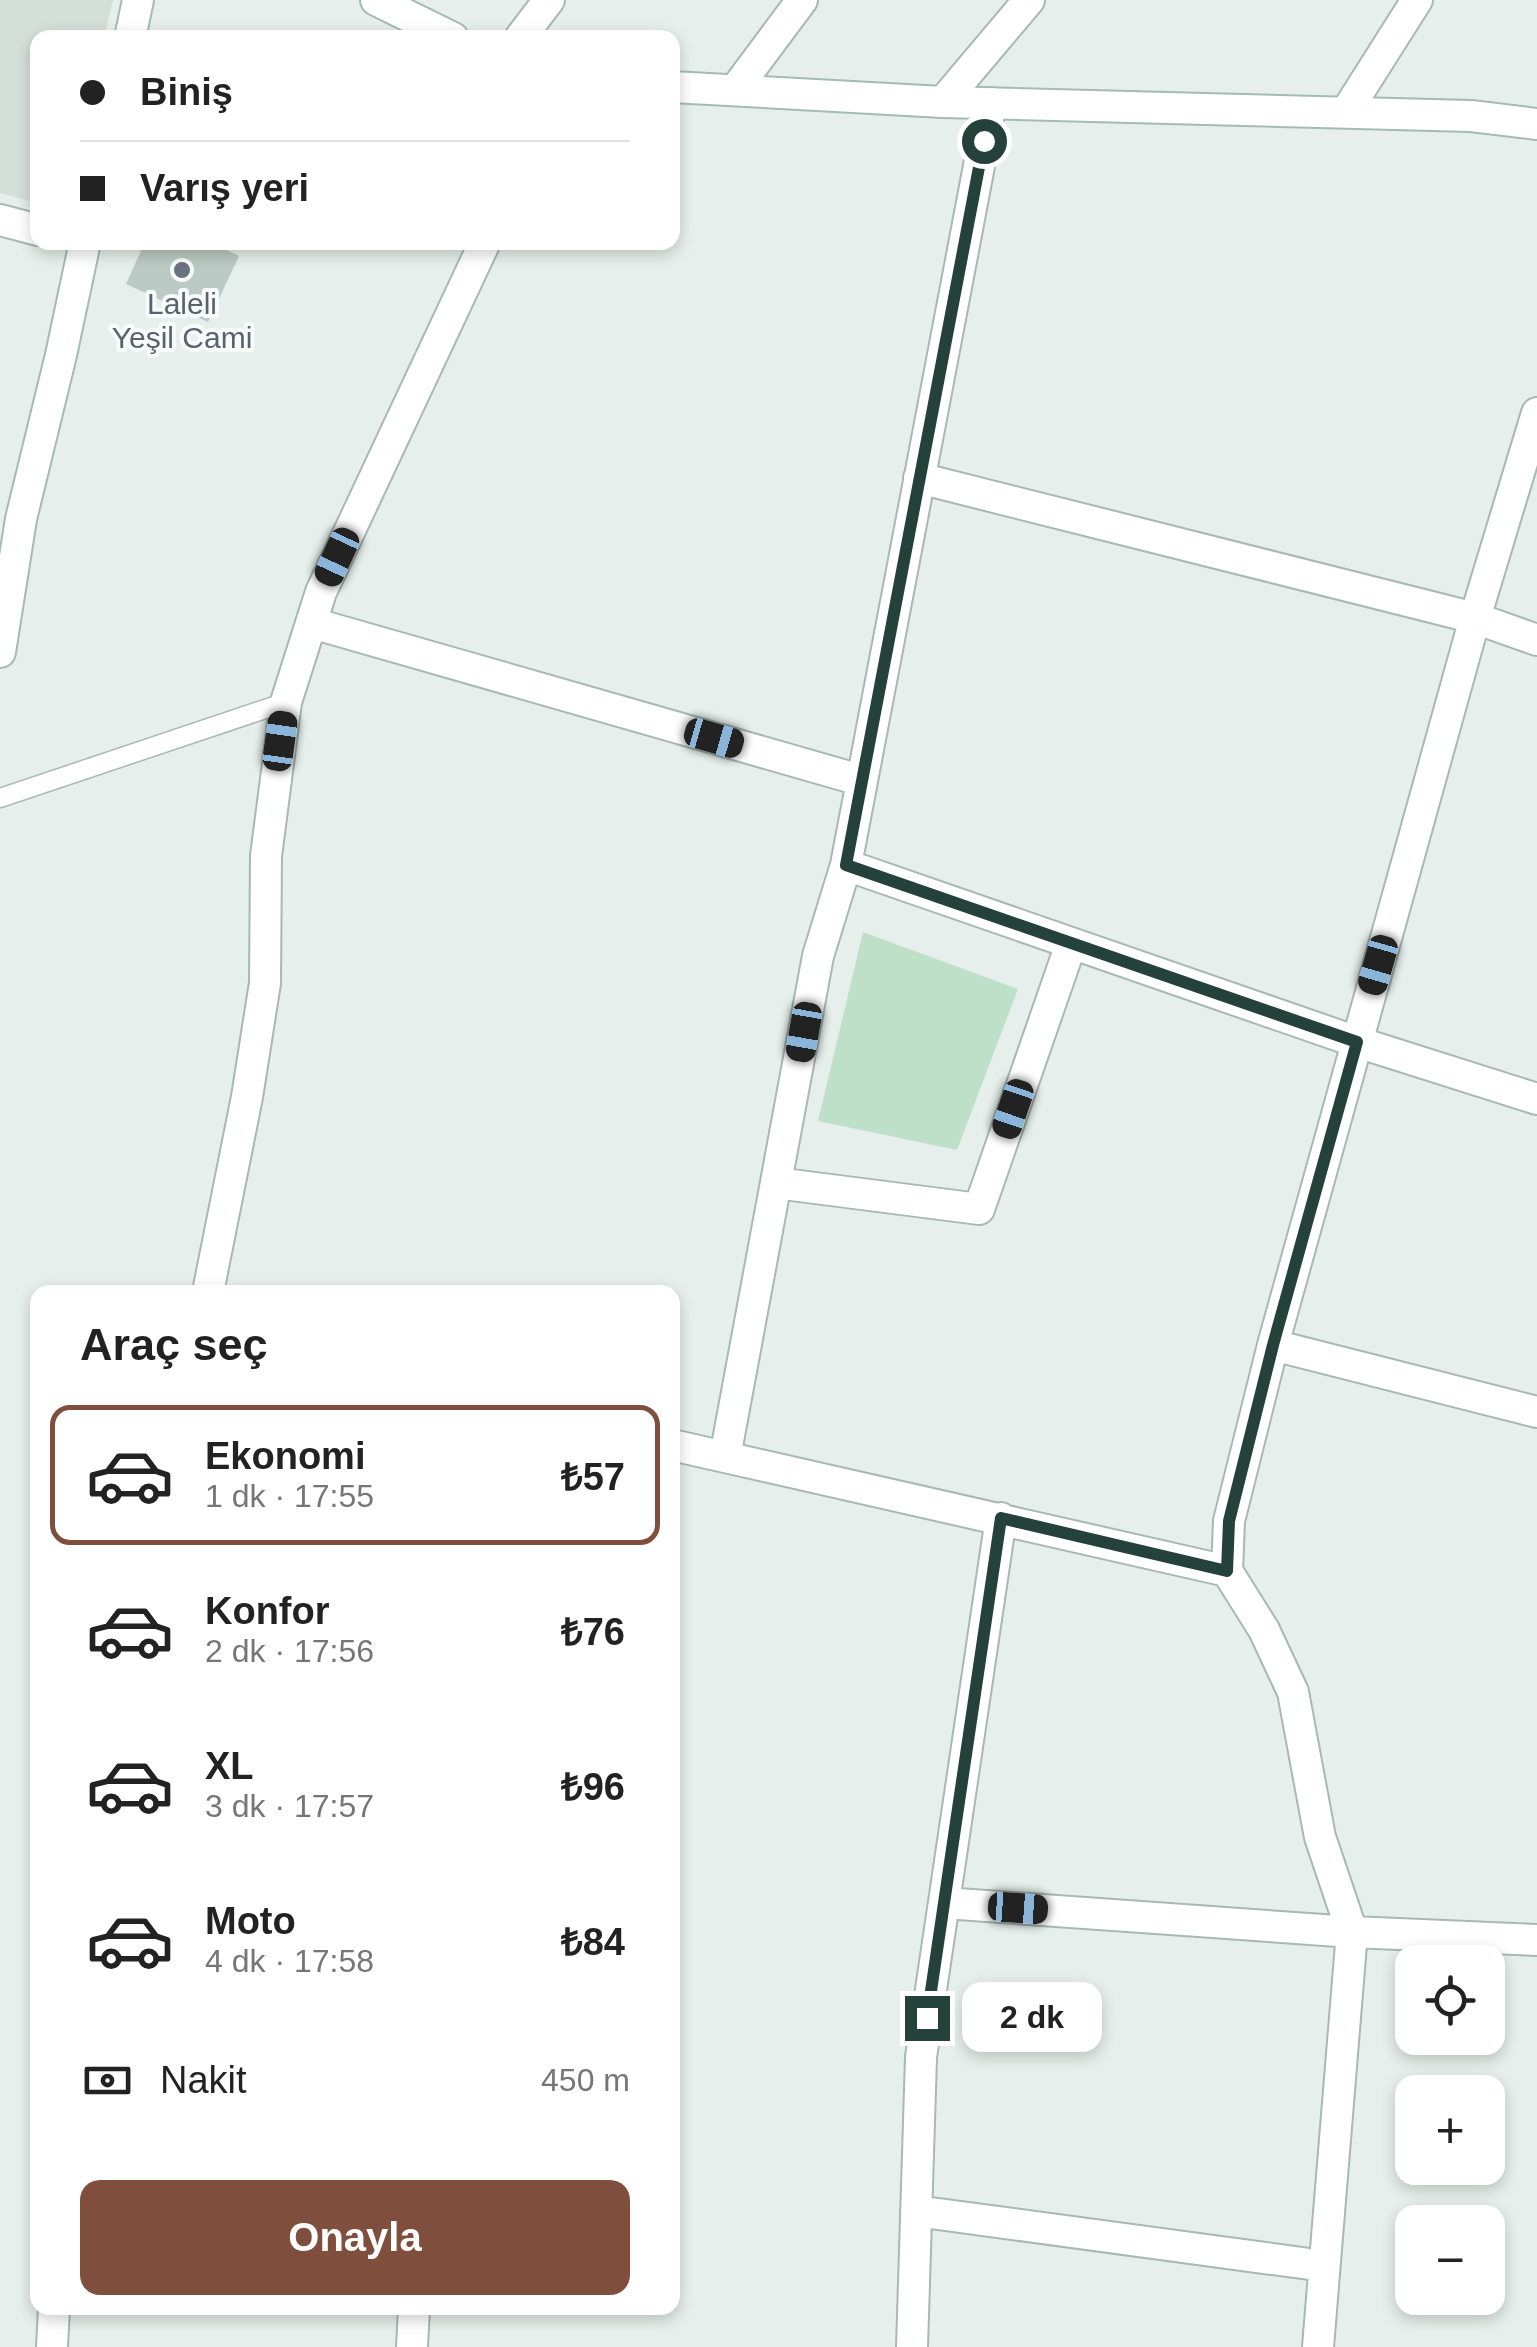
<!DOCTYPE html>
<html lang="tr">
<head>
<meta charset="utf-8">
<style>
	body { margin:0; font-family:Helvetica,sans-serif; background:#f2f2f2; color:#222; height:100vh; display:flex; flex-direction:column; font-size:38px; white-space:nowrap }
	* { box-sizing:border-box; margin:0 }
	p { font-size:32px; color:#767676 }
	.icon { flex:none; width:55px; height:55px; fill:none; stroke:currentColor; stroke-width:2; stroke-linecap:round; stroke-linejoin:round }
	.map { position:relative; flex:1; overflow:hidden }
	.sheet { position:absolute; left:30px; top:1285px; width:650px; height:1030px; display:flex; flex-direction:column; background:#fff; border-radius:20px; box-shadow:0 5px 15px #0003 }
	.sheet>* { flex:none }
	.banner { position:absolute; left:30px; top:30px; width:650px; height:220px; border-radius:20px; box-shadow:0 5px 15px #0003; display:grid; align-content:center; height:220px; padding:0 50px; background:#fff }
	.fabs { position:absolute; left:1395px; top:1945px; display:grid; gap:20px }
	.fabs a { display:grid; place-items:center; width:110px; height:110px; border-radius:20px; background:#fff; box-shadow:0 5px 15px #0003; font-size:50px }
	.end { position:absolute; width:45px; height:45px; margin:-22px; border:12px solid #24423a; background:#fff; box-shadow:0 0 0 5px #fff }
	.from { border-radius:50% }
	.bubble { position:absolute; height:70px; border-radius:20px; background:#fff; box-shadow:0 5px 15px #0003; font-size:32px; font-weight:800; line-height:70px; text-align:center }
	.car { position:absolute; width:30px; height:60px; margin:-30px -15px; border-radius:12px; box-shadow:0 0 8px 2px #0007; background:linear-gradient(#222 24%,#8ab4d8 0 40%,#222 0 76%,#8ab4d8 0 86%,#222 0) }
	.banner b { display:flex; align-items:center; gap:35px; height:95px; font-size:38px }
	.banner b+b { border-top:2px solid #e0e0e0 }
	.banner i { width:25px; height:25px; background:#222 }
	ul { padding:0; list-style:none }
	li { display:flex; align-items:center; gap:30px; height:140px; margin:0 20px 15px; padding:0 30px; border:5px solid transparent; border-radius:20px }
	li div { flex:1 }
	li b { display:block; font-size:38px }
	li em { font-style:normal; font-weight:800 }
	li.active { border-color:#804e3d }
	li>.icon { width:90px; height:90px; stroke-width:1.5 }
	h2 { padding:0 50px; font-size:45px; line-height:120px }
	.pay { display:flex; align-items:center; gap:25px; height:110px; padding:0 50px; font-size:38px }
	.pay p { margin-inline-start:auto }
	.button { display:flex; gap:20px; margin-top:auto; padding:20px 50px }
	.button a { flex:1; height:115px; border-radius:20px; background:#804e3d; color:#fff; font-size:40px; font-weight:800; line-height:115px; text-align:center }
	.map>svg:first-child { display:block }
	.built { fill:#d4dfda }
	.green { fill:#bfe0c8 }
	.building { fill:#bbcac4 }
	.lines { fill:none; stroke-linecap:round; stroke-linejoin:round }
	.lane-casing { stroke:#a8b8b2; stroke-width:21 }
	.street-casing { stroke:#a8b8b2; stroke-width:34 }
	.secondary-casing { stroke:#a4bbb3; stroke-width:34 }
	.lane { stroke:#fff; stroke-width:18 }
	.street { stroke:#fff; stroke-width:30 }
	.secondary { stroke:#fff; stroke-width:30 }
	.route { stroke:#24423a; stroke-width:12 }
	.worship-dot { fill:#6b7280; stroke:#f7fbf9; stroke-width:4 }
	.labels { text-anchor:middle; stroke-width:8; stroke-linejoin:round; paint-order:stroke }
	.worship-label { font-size:30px; fill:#5b616d; stroke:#f7fbf9 }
</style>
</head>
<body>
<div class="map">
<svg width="1537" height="2347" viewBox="0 0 1537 2347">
	<rect width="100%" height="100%" fill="#e6efeb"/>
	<!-- built -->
	<path class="built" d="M 0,0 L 113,0 L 104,37 L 38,38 L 37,203 L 0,193 Z"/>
	<!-- green -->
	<path class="green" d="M 863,932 L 1018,989 L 957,1150 L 818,1121 Z"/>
	<!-- building -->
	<path class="building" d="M 145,242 L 210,242 L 239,256 L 208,322 L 126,284 Z"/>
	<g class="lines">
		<!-- lane casing -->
		<g class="lane-casing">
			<path id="lane" d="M 0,798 L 286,702"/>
		</g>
		<!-- street casing -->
		<g class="street-casing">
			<path id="street" d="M 520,38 L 549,0
				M 735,90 L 802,0
				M 943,102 L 1029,0
				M 1346,112 L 1417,0
				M 0,220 L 38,230
				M 919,478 L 1475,618 L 1537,640
				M 312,623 L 860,780
				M 846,865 L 1357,1042 L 1537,1099
				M 776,1183 L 979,1209 L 1071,944
				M 208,1292 L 247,1097 L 265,983 L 266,856 L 286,702 L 321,592 L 485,242
				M 1273,1345 L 1537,1412
				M 672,1445 L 1227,1571
				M 725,1457 L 818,956 L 846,865 L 991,103
				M 944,1903 L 1352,1932 L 1537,1940
				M 916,2211 L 1324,2266
				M 52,2347 L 54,2308
				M 412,2347 L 414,2308
				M 912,2347 L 921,2057 L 1001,1518
				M 1318,2347 L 1352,1932 L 1320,1837 L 1293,1692 L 1264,1630 L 1227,1571 L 1229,1521 L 1273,1345 L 1475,618 L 1537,413"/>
		</g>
		<!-- secondary casing -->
		<g class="secondary-casing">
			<path id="secondary" d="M 376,0 L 453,38
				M 130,38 L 138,0
				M 672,87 L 943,102 L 1471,116 L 1537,124
				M 0,652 L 21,519 L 61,355 L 85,242"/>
		</g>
		<!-- lane -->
		<use href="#lane" class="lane"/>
		<!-- street -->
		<use href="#street" class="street"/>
		<!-- secondary -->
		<use href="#secondary" class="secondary"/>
	</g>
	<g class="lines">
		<!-- route -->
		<path class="route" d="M 927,2018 L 1001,1518 L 1227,1571 L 1229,1521 L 1273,1345 L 1357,1042 L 846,865 L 984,141"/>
	</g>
	<!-- markers -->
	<circle class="worship-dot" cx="182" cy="270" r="10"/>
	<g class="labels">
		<!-- worship labels -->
		<g class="worship-label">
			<text x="182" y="314">Laleli<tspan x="182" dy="34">Yeşil Cami</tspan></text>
		</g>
	</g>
</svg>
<div class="fabs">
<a><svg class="icon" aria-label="locate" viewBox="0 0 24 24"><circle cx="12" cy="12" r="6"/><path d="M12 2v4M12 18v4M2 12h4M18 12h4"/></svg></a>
<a>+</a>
<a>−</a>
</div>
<i class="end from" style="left:984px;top:141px"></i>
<i class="end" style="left:927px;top:2018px"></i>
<div class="bubble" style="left:962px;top:1982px;width:140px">2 dk</div>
<i class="car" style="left:337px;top:557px;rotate:205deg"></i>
<i class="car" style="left:714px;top:738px;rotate:106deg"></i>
<i class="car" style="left:280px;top:741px;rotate:8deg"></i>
<i class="car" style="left:1378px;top:965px;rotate:196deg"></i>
<i class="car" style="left:804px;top:1032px;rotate:190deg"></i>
<i class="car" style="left:1013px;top:1109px;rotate:199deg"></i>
<i class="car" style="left:1018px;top:1908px;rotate:94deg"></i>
<div class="banner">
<b><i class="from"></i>Biniş</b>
<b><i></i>Varış yeri</b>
</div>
<section class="sheet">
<h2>Araç seç</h2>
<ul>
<li class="active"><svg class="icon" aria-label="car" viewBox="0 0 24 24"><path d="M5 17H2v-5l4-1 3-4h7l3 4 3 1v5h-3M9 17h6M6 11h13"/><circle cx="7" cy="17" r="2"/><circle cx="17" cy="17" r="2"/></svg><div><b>Ekonomi</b><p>1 dk · 17:55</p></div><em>₺57</em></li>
<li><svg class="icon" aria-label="car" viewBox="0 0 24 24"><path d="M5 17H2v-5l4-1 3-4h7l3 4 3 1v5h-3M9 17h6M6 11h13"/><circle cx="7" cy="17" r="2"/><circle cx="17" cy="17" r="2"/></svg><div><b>Konfor</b><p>2 dk · 17:56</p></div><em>₺76</em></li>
<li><svg class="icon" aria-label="car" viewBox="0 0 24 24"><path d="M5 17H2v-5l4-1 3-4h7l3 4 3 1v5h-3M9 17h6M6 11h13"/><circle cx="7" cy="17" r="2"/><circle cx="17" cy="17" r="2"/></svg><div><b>XL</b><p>3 dk · 17:57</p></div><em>₺96</em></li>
<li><svg class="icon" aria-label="car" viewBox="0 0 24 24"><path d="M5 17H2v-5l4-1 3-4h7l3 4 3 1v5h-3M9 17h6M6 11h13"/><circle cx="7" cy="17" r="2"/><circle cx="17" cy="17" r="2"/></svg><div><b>Moto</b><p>4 dk · 17:58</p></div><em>₺84</em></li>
</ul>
<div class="pay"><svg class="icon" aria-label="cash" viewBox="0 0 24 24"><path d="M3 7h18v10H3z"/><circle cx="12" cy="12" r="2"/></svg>Nakit<p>450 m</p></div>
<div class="button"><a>Onayla</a></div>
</section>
</div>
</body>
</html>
